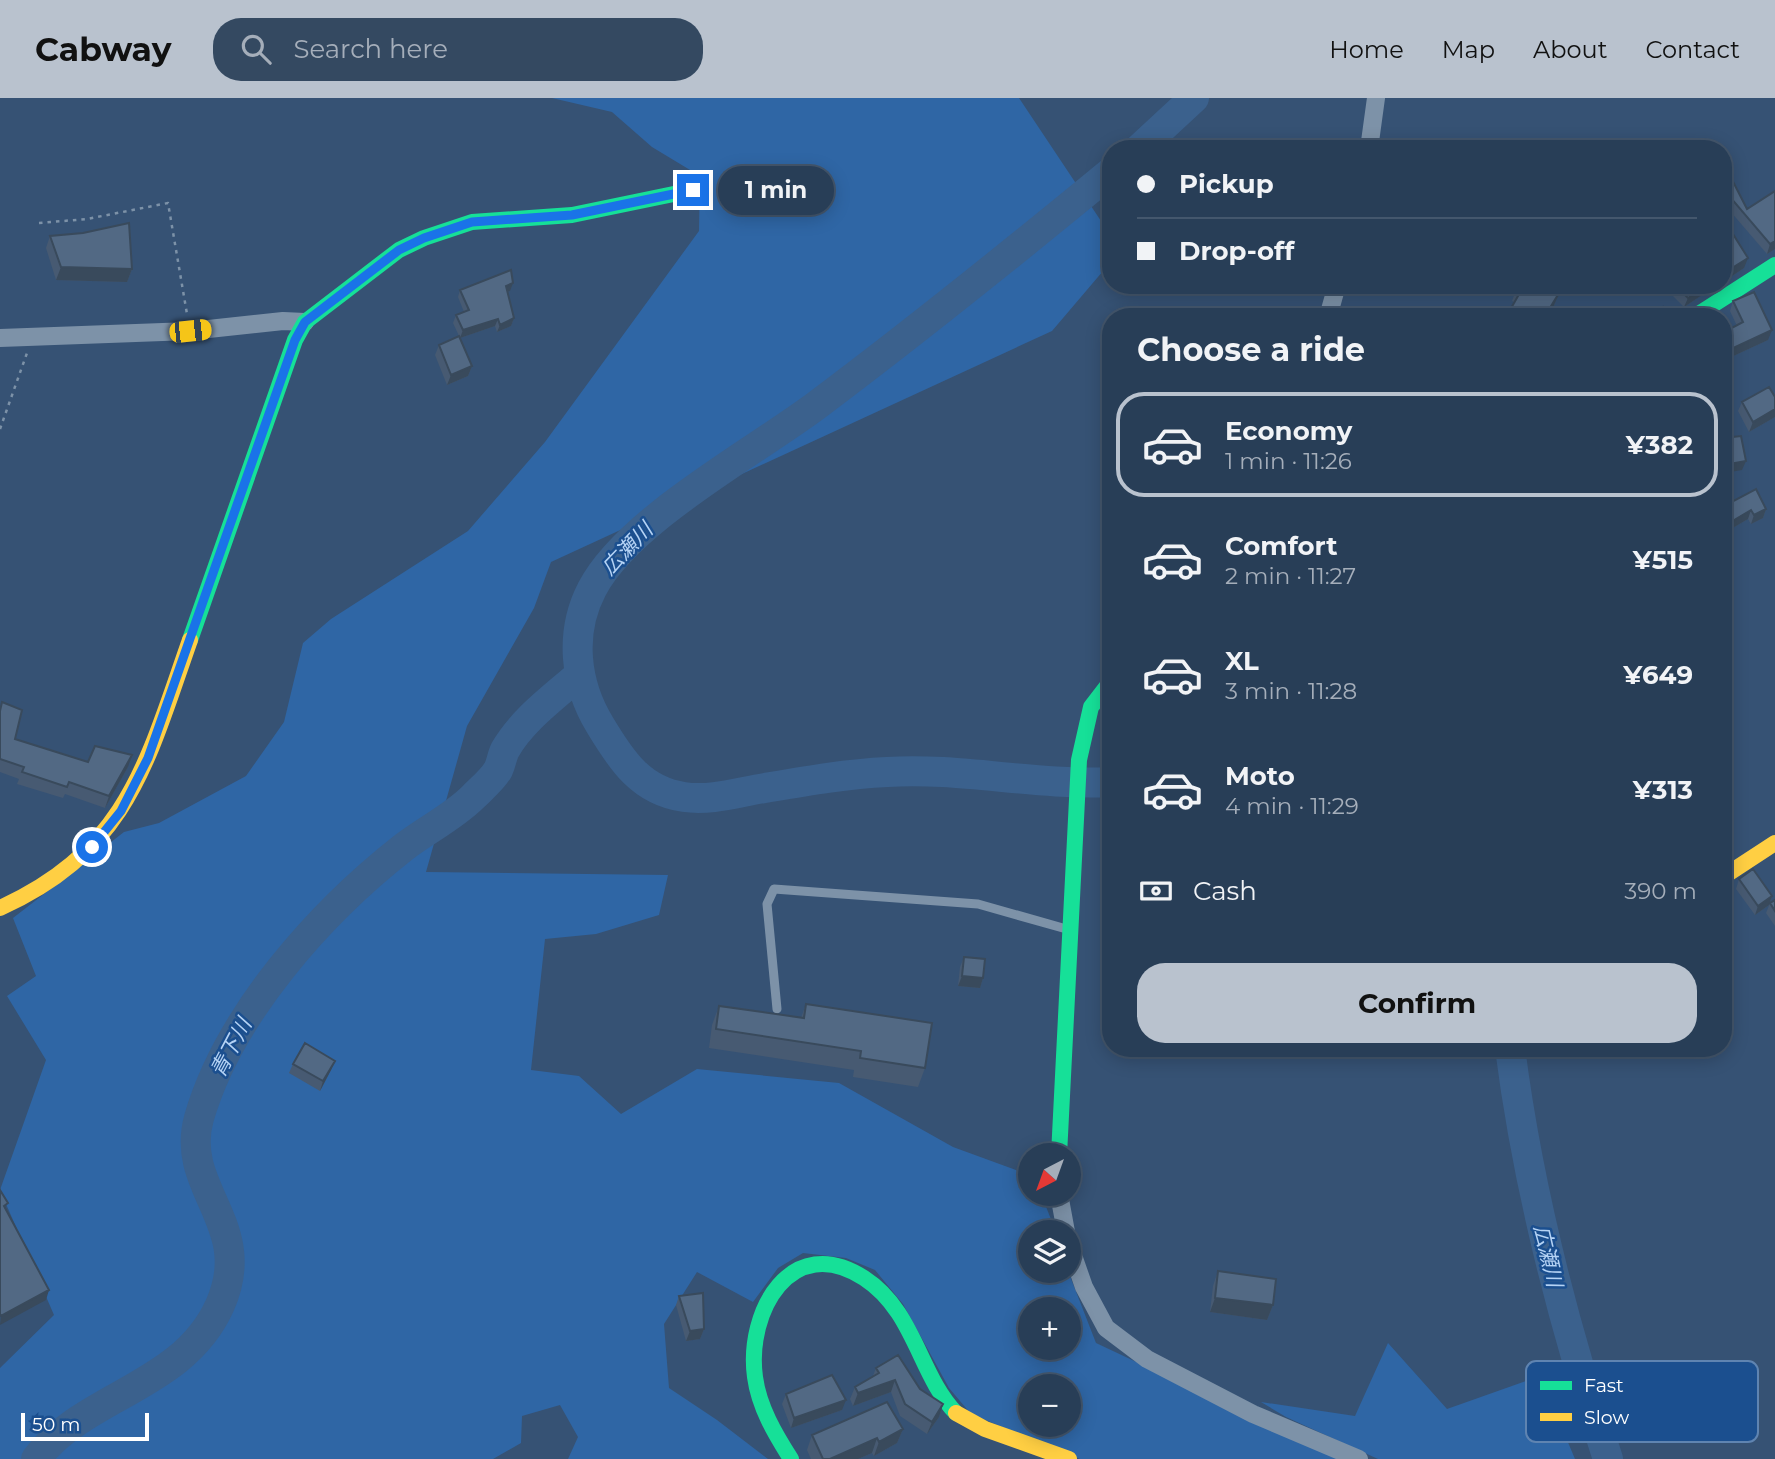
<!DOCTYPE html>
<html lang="en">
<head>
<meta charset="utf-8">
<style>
	body { margin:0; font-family:Montserrat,"Noto Sans JP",sans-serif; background:#344961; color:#f1f3f6; height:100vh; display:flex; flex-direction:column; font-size:26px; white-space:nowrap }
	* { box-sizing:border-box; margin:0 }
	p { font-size:23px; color:#a5aeba }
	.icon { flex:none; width:38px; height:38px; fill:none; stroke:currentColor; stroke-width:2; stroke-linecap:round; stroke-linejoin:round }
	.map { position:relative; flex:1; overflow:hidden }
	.side { position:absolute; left:1102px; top:210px; width:630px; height:749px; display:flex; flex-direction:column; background:#283e57; border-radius:28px; box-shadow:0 4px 18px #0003,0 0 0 2px #44576d }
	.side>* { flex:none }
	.top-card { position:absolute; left:1102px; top:42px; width:630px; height:154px; border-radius:28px; box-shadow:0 4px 18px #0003,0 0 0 2px #44576d; display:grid; align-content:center; height:154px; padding:0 35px; background:#283e57 }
	.needle { width:46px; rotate:221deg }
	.tools { position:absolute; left:1018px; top:1045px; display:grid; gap:14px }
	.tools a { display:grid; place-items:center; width:63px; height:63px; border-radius:50%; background:#283e57; box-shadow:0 4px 18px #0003,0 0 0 2px #44576d; font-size:35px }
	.scale { position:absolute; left:21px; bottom:18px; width:128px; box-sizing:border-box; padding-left:7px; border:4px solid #fff; border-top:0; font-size:19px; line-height:24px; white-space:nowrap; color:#fff; -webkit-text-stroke:5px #1b4f8f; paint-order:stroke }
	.end { position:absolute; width:32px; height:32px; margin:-16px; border:9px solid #1a73e8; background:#fff; box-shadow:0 0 0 4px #fff }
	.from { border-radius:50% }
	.bubble { position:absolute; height:49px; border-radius:24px; background:#283e57; box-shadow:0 4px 18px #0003,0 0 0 2px #44576d; font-size:23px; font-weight:700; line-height:49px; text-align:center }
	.car { position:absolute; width:21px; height:42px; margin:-21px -10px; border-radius:9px; box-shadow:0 0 5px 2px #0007; background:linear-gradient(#f5c518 24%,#345 0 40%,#f5c518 0 76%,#345 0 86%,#f5c518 0) }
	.top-card b { display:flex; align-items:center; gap:24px; height:66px; font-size:26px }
	.top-card b+b { border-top:2px solid #44576d }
	.top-card i { width:18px; height:18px; background:#f1f3f6 }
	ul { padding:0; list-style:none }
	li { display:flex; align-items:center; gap:21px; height:105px; margin:0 14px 10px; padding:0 21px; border:4px solid transparent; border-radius:28px }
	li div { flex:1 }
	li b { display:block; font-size:26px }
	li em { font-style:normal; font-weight:700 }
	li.on { border-color:#b9c2ce }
	li>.icon { width:63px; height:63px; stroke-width:1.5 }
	h2 { padding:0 35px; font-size:32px; line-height:84px }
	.pay { display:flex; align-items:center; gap:18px; height:77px; padding:0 35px; font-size:26px }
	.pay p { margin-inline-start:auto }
	.primary-button { display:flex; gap:14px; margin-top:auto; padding:14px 35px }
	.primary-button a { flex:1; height:80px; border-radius:28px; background:#b9c2ce; color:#111; font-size:28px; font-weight:700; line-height:80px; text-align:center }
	header { display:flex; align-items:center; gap:42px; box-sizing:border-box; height:98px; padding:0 35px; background:#b9c2ce; color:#111 }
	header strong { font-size:33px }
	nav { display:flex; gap:38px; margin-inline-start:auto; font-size:24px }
	.search { width:490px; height:63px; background:#344961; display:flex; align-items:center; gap:18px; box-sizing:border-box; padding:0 24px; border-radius:28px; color:#a5aeba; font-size:26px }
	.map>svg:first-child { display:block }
	.green { fill:#2f66a5; fill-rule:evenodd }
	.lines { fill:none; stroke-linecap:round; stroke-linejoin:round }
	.river { stroke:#3b618d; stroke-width:30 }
	.path { stroke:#7d92a8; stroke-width:2.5; stroke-dasharray:3.5 5; stroke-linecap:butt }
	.lane { stroke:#7d92a8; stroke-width:9 }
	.street { stroke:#7d92a8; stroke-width:18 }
	.fast { stroke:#16e098; stroke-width:16 }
	.slow { stroke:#ffcf43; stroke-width:16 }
	.wall { fill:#475a72 }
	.shaded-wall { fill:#394a5c }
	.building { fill:#526984; stroke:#394a5c; stroke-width:2 }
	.route { stroke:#1a73e8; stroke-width:9 }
	.labels { text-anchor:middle; stroke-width:5; stroke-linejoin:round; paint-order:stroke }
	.water-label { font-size:21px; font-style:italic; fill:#b5d3f5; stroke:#1b4f8f }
	.key { fill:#1b4f8f; stroke:#5f84b1; stroke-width:2 }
	.key-label { font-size:19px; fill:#fff }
</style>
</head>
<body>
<header>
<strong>Cabway</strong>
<div class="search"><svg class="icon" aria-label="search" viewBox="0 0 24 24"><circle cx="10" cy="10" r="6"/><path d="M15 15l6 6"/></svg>Search here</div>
<nav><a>Home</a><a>Map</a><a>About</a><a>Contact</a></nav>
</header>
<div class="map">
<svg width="1775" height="1361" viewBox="0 0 1775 1361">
	<rect width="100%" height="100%" fill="#365274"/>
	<!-- green -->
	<path class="green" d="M 552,0 L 1019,0 L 1101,123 L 1109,166 L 1052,233 L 551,464 L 534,510 L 467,628 L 426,774 L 668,777 L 659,817 L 596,836 L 545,841 L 531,972 L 579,978 L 621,1016 L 697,971 L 839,985 L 953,1049 L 1027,1076 L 1031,1080 L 1031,1096 L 1041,1096 L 1056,1134 L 1031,1134 L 1031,1172 L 1068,1173 L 1096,1245 L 1343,1361 L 1080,1361 L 971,1316 L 949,1290 L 903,1206 L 875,1172 L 846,1160 L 803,1155 L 778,1170 L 753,1204 L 697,1174 L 664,1226 L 669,1290 L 717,1322 L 768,1361 L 568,1361 L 578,1339 L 560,1307 L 522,1318 L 521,1345 L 493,1361 L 0,1361 L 0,1270 L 54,1217 L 0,1092 L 46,962 L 7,898 L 36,878 L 13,820 L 124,734 L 159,725 L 246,678 L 284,624 L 303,545 L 331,521 L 468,433 L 545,344 L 699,133 L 700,78 L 652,49 L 612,14 ZM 1031,1211 L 1069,1211 L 1069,1250 L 1031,1250 ZM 1031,1288 L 1069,1288 L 1069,1326 L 1031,1326 Z
		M 1388,1245 L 1447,1311 L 1540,1278 L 1575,1361 L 1378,1361 L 1286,1319 L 1261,1304 L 1355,1318 Z"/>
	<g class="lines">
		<!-- river -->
		<path class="river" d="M 1139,51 L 1194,0
			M 1111,74 C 1015,153 917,232 817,307 C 753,355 628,422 592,491 C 569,535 575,586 600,627 C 621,662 641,693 684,699 C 711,703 739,694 765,690 C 806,683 846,676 887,674 C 959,669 1037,688 1111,684
			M 1510,950 C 1528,1091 1563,1226 1608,1361
			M 36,1361 C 85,1296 183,1290 220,1207 C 256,1126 179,1091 199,1020 C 229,916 321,814 404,749 C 426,732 453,719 473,699 C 481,691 492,682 498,672 C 501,666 502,658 505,652 C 522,622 554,599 579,577"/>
		<!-- path -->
		<path class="path" d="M 39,125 L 87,121 L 168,105 L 187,216
			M 0,331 L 27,255"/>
		<!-- lane -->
		<path class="lane" d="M 777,911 L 767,806 L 774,791 L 978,806 L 1070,832"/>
		<!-- street -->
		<path class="street" d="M 1369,51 L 1376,0
			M 1328,219 L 1337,187
			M 0,240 L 190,233 L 283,223 L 305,224
			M 1059,1096 L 1066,1134
			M 1069,1146 L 1084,1189 L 1106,1230 L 1147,1261 L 1253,1316 L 1359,1361"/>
		<!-- fast -->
		<path class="fast" d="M 1694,219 L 1775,167
			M 190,542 L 295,242 L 305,224 L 399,152 L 424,140 L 472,124 L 572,117 L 693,92
			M 1059,1057 L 1079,662 L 1091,609 L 1111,583
			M 791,1361 C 775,1336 759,1309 755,1279 C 746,1214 791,1133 864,1180 C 915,1213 919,1277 956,1315"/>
		<!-- slow -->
		<path class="slow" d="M 1726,777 L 1775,745
			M 0,810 C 128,752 147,664 190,542
			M 956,1315 L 985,1331 L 1069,1361"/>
	</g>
	<!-- wall -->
	<path class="wall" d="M 1724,66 L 1747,111 L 1775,93 L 1775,151 L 1767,156 L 1724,106 Z
		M 1724,127 L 1744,170 L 1729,180 L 1724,173 Z
		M 50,138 L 132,171 L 127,184 L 56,182 L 46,150 Z
		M 1518,187 L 1555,187 L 1554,192 L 1559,195 L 1553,210 L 1548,219 L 1506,219 L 1514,204 L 1512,203 Z
		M 1662,187 L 1706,187 L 1702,197 L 1684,209 Z
		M 460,192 L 510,193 L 507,194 L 514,220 L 511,228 L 497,234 L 495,228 L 460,240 L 453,225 L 456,217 L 464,214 L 458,199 Z
		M 1733,203 L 1768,242 L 1729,260 L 1727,265 L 1724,267 L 1724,234 L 1737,228 L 1730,213 Z
		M 439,247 L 472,268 L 468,278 L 447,287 L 435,257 Z
		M 1775,299 L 1775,319 L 1749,334 L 1738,313 L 1742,304 Z
		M 1724,398 L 1728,406 L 1766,411 L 1763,420 L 1751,426 L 1748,421 L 1724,435 Z
		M 2,604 L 15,641 L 88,664 L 128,669 L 105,710 L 65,696 L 63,700 L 17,686 L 19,681 L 0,674 L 0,610 Z
		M 1739,781 L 1772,798 L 1769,807 L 1755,817 L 1736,791 Z
		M 1775,802 L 1775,828 L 1766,815 L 1770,805 Z
		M 964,859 L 983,880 L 980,890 L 958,888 L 960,869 Z
		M 806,906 L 925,970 L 918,989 L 853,979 L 854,972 L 709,950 L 712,927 L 719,908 L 801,920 Z
		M 335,963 L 331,972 L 320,993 L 289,975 L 293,966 Z
		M 1218,1173 L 1273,1207 L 1267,1222 L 1210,1214 L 1213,1188 Z
		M 679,1198 L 704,1231 L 700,1241 L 686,1243 L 676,1207 Z
		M 876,1270 L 920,1291 L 943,1306 L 939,1319 L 927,1336 L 900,1318 L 891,1294 L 853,1308 L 850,1301 L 855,1289 L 873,1278 Z
		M 786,1296 L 842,1312 L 791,1330 L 782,1306 Z
		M 903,1331 L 897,1345 L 874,1358 L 872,1355 L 858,1361 L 811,1361 L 807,1352 L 812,1337 Z"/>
	<!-- shaded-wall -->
	<path class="shaded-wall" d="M 1775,143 L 1775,151 L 1767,156 L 1770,146 Z
		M 1748,160 L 1744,170 L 1729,180 L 1732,170 Z
		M 61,169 L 132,171 L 127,184 L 56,182 Z
		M 513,185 L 510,193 L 503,195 L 506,188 Z
		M 1706,187 L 1702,197 L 1684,209 L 1688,200 Z
		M 1559,195 L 1553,210 L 1548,219 L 1544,219 Z
		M 514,220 L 511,228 L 497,234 L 500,227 Z
		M 498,221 L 495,228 L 460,240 L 463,232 Z
		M 1772,232 L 1768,242 L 1729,260 L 1727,265 L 1724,267 L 1724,258 L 1729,252 Z
		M 472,268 L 468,278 L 447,287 L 451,277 Z
		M 1775,311 L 1775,319 L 1749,334 L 1753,324 Z
		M 1746,363 L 1742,372 L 1724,375 L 1724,367 Z
		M 1766,411 L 1763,420 L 1751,426 L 1754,417 Z
		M 1751,412 L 1748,421 L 1724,435 L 1724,428 Z
		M 132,657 L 128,669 L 105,710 L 109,698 Z
		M 1772,798 L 1769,807 L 1755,817 L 1758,808 Z
		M 962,878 L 983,880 L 980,890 L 958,888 Z
		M 335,963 L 331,972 L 320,993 L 323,983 Z
		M 49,1192 L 46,1202 L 0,1227 L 1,1218 Z
		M 1215,1200 L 1273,1207 L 1267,1222 L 1210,1214 Z
		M 704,1231 L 700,1241 L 686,1243 L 690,1233 Z
		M 895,1282 L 891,1294 L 853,1308 L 858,1295 Z
		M 846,1302 L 842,1312 L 791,1330 L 794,1320 Z
		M 943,1306 L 939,1319 L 927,1336 L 932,1324 Z
		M 903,1331 L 897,1345 L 874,1358 L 879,1344 Z
		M 877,1340 L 872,1355 L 858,1361 L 830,1361 Z"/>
	<!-- building -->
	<path class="building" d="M 1724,66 L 1747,111 L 1775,93 L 1775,143 L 1770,146 L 1724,92 Z
		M 129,125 L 132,171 L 61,169 L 50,138 L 83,135 Z
		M 1726,125 L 1748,160 L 1732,170 L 1724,158 L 1724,127 Z
		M 511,172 L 513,185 L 506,188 L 514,220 L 500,227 L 498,221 L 463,232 L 456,217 L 469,212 L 460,192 Z
		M 1518,187 L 1554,187 L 1552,191 L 1559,195 L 1545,218 L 1531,210 L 1526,219 L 1506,219 L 1522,191 L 1518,188 Z
		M 1675,187 L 1706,187 L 1688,200 Z
		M 1754,194 L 1772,232 L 1729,252 L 1731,255 L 1724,258 L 1724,234 L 1743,224 L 1733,203 Z
		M 1663,209 L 1668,219 L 1646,219 Z
		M 459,238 L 472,268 L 451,277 L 439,247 Z
		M 1769,289 L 1775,299 L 1775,311 L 1753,324 L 1742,304 Z
		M 1741,338 L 1746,363 L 1724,367 L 1724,340 Z
		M 1756,391 L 1766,411 L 1754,417 L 1751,412 L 1724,428 L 1724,398 L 1728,406 Z
		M 2,604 L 22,612 L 15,641 L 88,664 L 95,648 L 132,657 L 109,698 L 69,684 L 67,689 L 22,674 L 24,669 L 0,661 L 0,613 Z
		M 1753,771 L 1772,798 L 1758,808 L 1739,781 Z
		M 1775,802 L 1775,813 L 1770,805 Z
		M 964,859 L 985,861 L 983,880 L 962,878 Z
		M 806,906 L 932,925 L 925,970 L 860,960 L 861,953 L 716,931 L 719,908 L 804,920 Z
		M 305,945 L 335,963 L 323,983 L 293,966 Z
		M 0,1092 L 8,1105 L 4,1108 L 49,1192 L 1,1218 L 0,1216 Z
		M 1218,1173 L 1276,1181 L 1273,1207 L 1215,1200 Z
		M 703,1195 L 704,1231 L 690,1233 L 679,1198 Z
		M 898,1257 L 920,1291 L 943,1306 L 932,1324 L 905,1306 L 895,1282 L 858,1295 L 855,1289 L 879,1275 L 876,1270 Z
		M 832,1277 L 846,1302 L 794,1320 L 786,1296 Z
		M 887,1304 L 903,1331 L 879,1344 L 877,1340 L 830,1361 L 823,1361 L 812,1337 Z"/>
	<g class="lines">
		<!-- route -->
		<path class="route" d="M 92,749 L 121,713 L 148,660 L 295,242 L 305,224 L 399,152 L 424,140 L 472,124 L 572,117 L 693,92"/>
	</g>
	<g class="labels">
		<!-- water labels -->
		<g class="water-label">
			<text transform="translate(627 451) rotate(-46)" y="7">広瀬川</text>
			<text transform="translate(231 950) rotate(-62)" y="7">青下川</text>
			<text transform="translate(1548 1158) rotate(77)" y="7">広瀬川</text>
		</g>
	</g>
	<!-- legend -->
	<rect x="1526" y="1263" width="232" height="81" rx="10" class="key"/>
	<rect x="1540" y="1283" width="32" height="9" fill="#16e098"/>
	<rect x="1540" y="1315" width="32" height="8" fill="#ffcf43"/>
	<g class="key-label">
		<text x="1584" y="1294">Fast</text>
		<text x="1584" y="1326">Slow</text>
	</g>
</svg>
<div class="tools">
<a><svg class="needle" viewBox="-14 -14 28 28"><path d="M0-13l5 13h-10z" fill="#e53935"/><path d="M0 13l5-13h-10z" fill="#a5aeba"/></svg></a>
<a><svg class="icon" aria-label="layers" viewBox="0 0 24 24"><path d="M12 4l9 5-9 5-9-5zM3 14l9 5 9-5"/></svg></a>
<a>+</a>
<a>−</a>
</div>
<div class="scale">50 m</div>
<i class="end from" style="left:92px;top:749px"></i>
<i class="end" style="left:693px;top:92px"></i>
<div class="bubble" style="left:718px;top:68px;width:116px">1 min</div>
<i class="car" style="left:190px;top:233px;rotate:84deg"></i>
<div class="top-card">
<b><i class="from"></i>Pickup</b>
<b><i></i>Drop-off</b>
</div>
<section class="side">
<h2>Choose a ride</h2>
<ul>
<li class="on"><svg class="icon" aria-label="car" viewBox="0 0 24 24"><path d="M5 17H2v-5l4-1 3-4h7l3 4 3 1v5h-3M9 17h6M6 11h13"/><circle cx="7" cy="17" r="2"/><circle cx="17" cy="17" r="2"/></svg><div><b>Economy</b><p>1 min · 11:26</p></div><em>¥382</em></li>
<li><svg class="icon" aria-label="car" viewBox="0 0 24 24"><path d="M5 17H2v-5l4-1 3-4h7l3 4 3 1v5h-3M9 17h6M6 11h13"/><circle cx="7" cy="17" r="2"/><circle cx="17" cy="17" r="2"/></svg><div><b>Comfort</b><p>2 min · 11:27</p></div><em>¥515</em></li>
<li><svg class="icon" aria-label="car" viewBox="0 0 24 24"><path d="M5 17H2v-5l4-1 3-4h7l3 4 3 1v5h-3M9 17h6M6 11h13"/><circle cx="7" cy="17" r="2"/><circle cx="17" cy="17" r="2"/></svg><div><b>XL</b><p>3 min · 11:28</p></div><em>¥649</em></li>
<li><svg class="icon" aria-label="car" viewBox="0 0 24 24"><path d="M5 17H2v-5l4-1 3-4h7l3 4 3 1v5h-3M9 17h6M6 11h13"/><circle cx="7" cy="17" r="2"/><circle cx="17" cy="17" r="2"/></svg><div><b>Moto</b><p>4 min · 11:29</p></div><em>¥313</em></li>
</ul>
<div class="pay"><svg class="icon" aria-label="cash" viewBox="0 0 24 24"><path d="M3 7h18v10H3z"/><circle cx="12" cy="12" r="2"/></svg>Cash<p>390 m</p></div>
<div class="primary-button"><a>Confirm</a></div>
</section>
</div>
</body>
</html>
